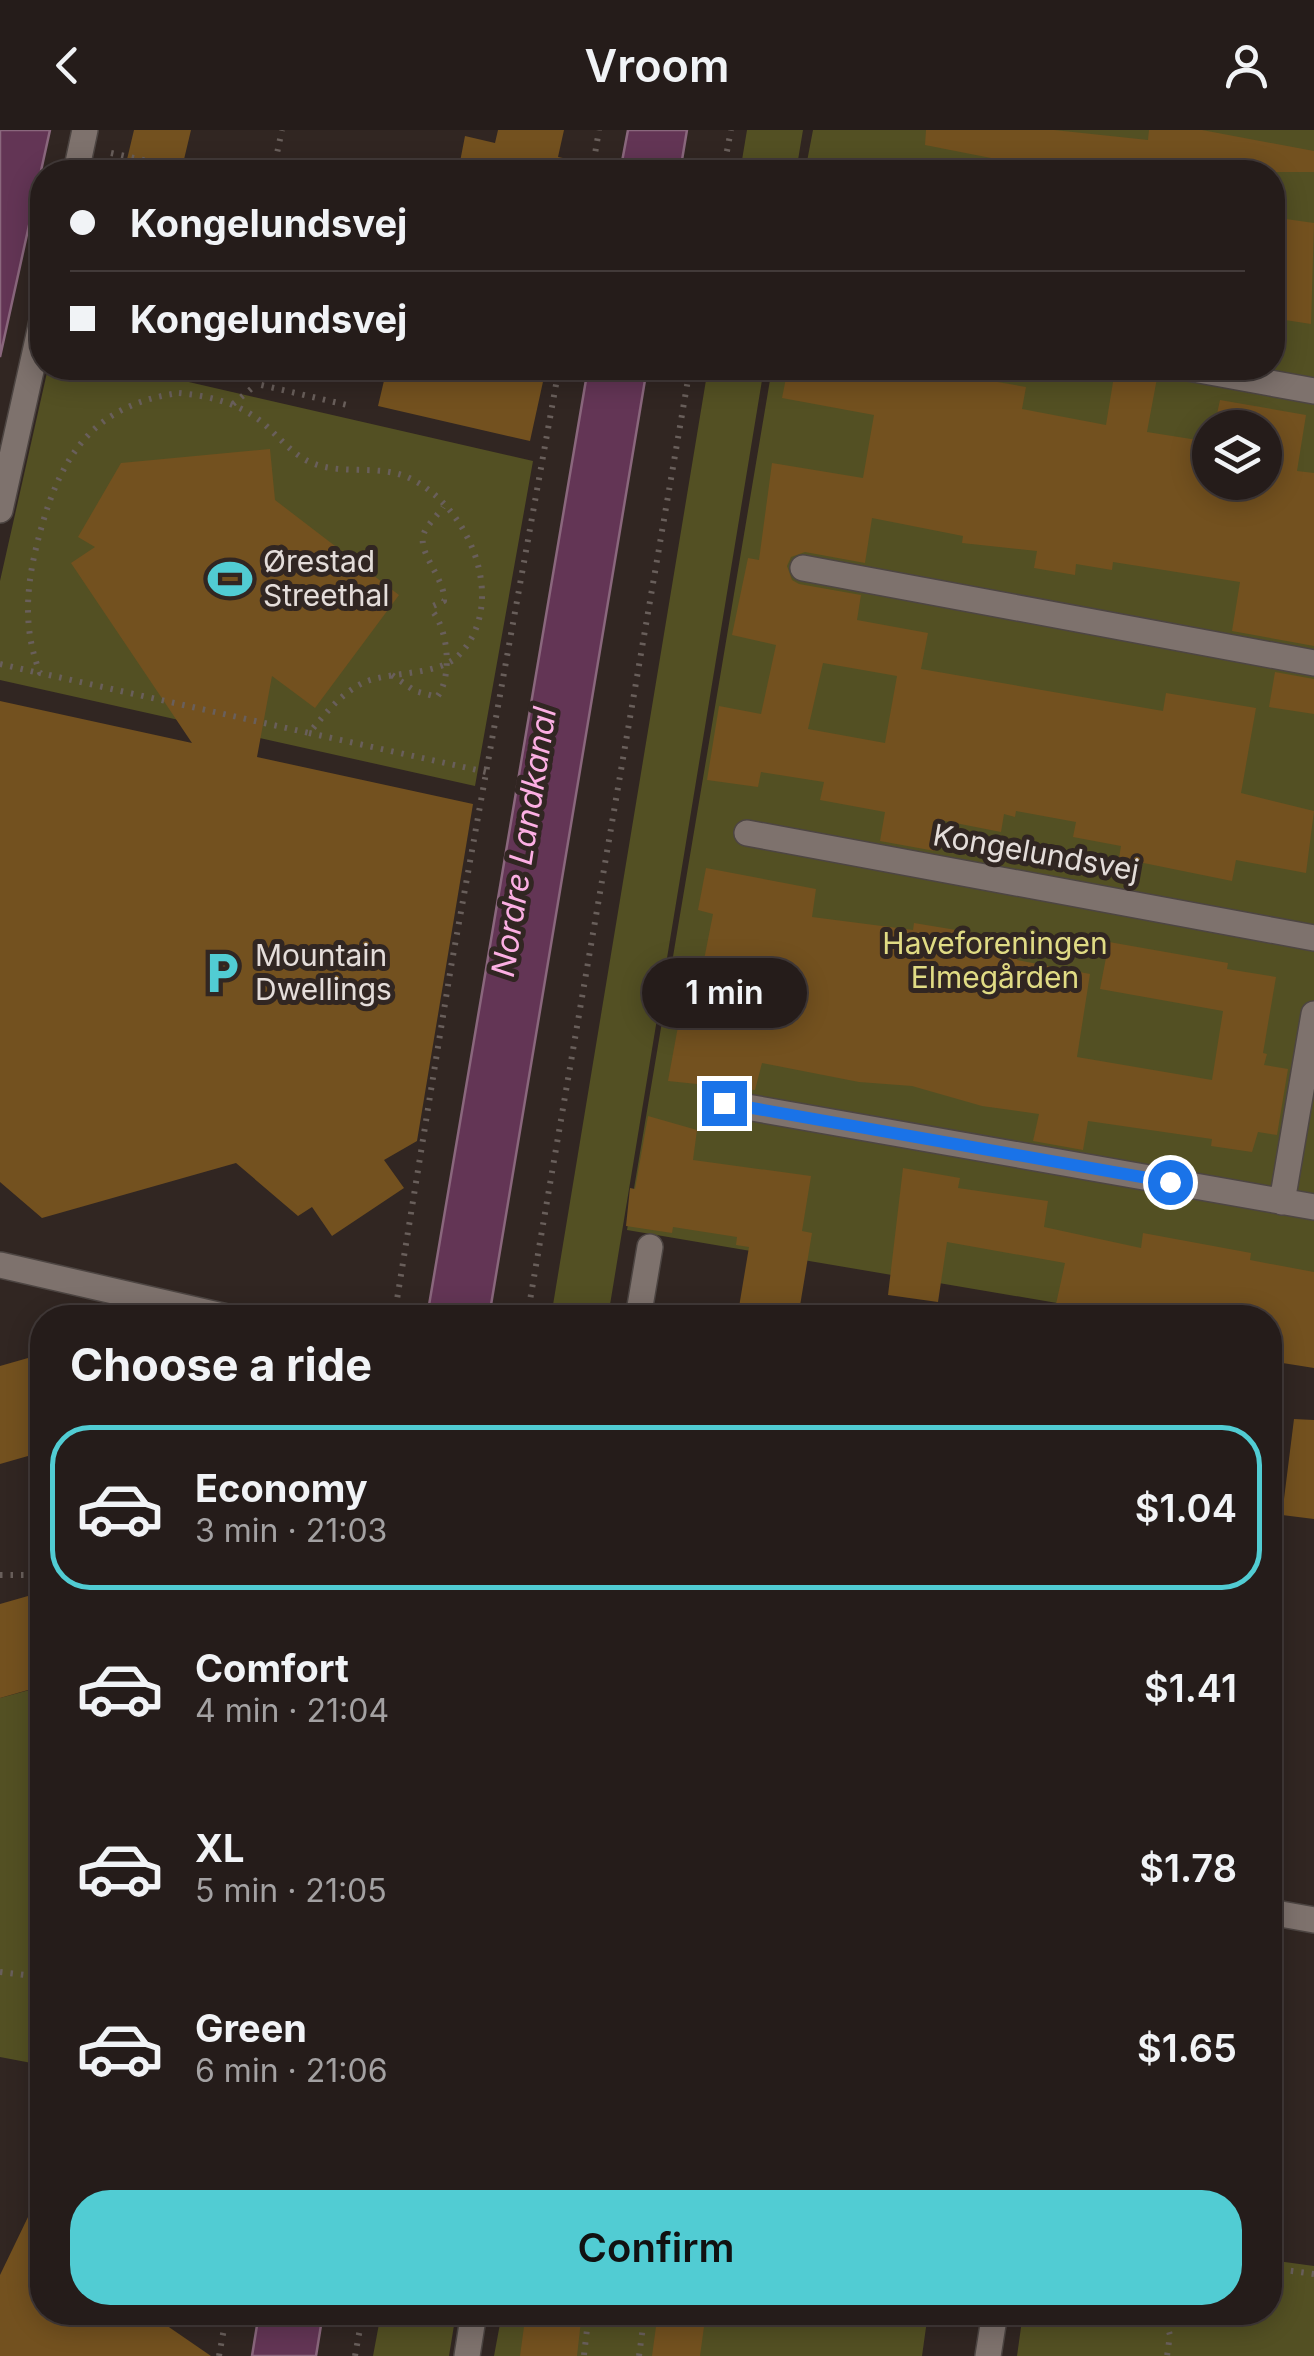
<!DOCTYPE html>
<html lang="en">
<head>
<meta charset="utf-8">
<style>
	body { margin:0; font-family:Inter,sans-serif; background:#2d2523; color:#f1f3f6; height:100vh; display:flex; flex-direction:column; font-size:38px; white-space:nowrap }
	* { box-sizing:border-box; margin:0 }
	p { font-size:32px; color:#a3a1a2 }
	.icon { flex:none; width:55px; height:55px; fill:none; stroke:currentColor; stroke-width:2; stroke-linecap:round; stroke-linejoin:round }
	.map { position:relative; flex:1; overflow:hidden }
	.details { position:absolute; left:30px; top:1175px; width:1252px; height:1020px; display:flex; flex-direction:column; background:#251c1a; border-radius:40px; box-shadow:0 5px 25px #0003,0 0 0 2px #423a39 }
	.details>* { flex:none }
	.banner { position:absolute; left:30px; top:30px; width:1255px; height:220px; border-radius:40px; box-shadow:0 5px 25px #0003,0 0 0 2px #423a39; display:grid; align-content:center; height:220px; padding:0 40px; background:#251c1a }
	.controls { position:absolute; left:1192px; top:280px; display:grid; gap:20px }
	.controls a { display:grid; place-items:center; width:90px; height:90px; border-radius:50%; background:#251c1a; box-shadow:0 5px 25px #0003,0 0 0 2px #423a39; font-size:50px }
	.end { position:absolute; width:45px; height:45px; margin:-22px; border:12px solid #1a73e8; background:#fff; box-shadow:0 0 0 5px #fff }
	.from { border-radius:50% }
	.bubble { position:absolute; height:70px; border-radius:35px; background:#251c1a; box-shadow:0 5px 25px #0003,0 0 0 2px #423a39; font-size:32px; font-weight:600; line-height:70px; text-align:center }
	.banner b { display:flex; align-items:center; gap:35px; height:95px; font-size:38px }
	.banner b+b { border-top:2px solid #423a39 }
	.banner i { width:25px; height:25px; background:#f1f3f6 }
	ul { padding:0; list-style:none }
	li { display:flex; align-items:center; gap:30px; height:165px; margin:0 20px 15px; padding:0 20px; border:5px solid transparent; border-radius:40px }
	li div { flex:1 }
	li b { display:block; font-size:38px }
	li em { font-style:normal; font-weight:600 }
	li.current { border-color:#51ccd3 }
	li>.icon { width:90px; height:90px; stroke-width:1.5 }
	h2 { padding:0 40px; font-size:45px; line-height:120px }
	.cta { display:flex; gap:20px; margin-top:auto; padding:20px 40px }
	.cta a { flex:1; height:115px; border-radius:40px; background:#51ccd3; color:#111; font-size:40px; font-weight:600; line-height:115px; text-align:center }
	header { display:flex; justify-content:space-between; align-items:center; height:130px; padding:0 40px; background:#251c1a; font-size:45px; font-weight:600 }
	.map>svg:first-child { display:block }
	.green { fill:#535023; fill-rule:evenodd }
	.water { fill:#633555; stroke:#8a677d; stroke-width:2.5 }
	.building { fill:#73511f; fill-rule:evenodd }
	.lines { fill:none; stroke-linecap:round; stroke-linejoin:round }
	.minor-casing { stroke:#4d4542; stroke-width:28 }
	.path { stroke:#695f5b; stroke-width:6; stroke-dasharray:2.5 8; stroke-linecap:butt }
	.minor { stroke:#7e726d; stroke-width:25 }
	.route { stroke:#1a73e8; stroke-width:12 }
	.labels { text-anchor:middle; stroke-width:10; stroke-linejoin:round; paint-order:stroke }
	.poi-label { font-size:30px; fill:#e4ddda; stroke:#312622; text-anchor:start }
	.street-label { font-size:30px; fill:#e4ddda; stroke:#312622 }
	.park-label { font-size:30px; fill:#e0db84; stroke:#312622 }
	.water-label { font-size:32px; font-style:italic; fill:#fcafe3; stroke:#312622 }
</style>
</head>
<body>
<header><svg class="icon" aria-label="back" viewBox="0 0 24 24"><path d="M15 5l-7 7 7 7"/></svg>Vroom<svg class="icon" aria-label="person" viewBox="0 0 24 24"><circle cx="12" cy="8" r="4"/><path d="M4 21q1-7 8-7t8 7"/></svg></header>
<div class="map">
<svg width="1314" height="2226" viewBox="0 0 1314 2226">
	<rect width="100%" height="100%" fill="#312622"/>
	<!-- green -->
	<path class="green" d="M 747,0 L 803,0 L 796,42 L 740,42 Z
		M 813,0 L 1314,0 L 1314,1217 L 1270,1188 L 1139,1187 L 627,1100 L 772,238 L 1272,238 L 1272,42 L 805,42 ZM 1210,298 L 1265,298 L 1265,352 L 1210,352 Z
		M 48,238 L 128,238 L 533,331 L 475,656 L 0,550 L 0,451 Z
		M 708,238 L 764,238 L 608,1187 L 551,1187 Z
		M 33,1559 L 42,1566 L 42,1935 L 0,1927 L 0,1568 Z
		M 1270,2130 L 1314,2136 L 1314,2226 L 1017,2226 L 1023,2183 L 1270,2182 Z
		M 381,2183 L 456,2183 L 449,2226 L 373,2226 Z
		M 502,2183 L 928,2183 L 922,2226 L 494,2226 Z"/>
	<!-- water -->
	<path class="water" d="M 0,0 L 50,0 L 0,227 Z
		M 628,0 L 687,0 L 680,42 L 620,42 Z
		M 588,238 L 647,238 L 489,1187 L 427,1187 Z
		M 259,2183 L 323,2183 L 316,2226 L 252,2226 Z"/>
	<!-- building -->
	<path class="building" d="M 134,0 L 191,0 L 181,42 L 124,42 Z
		M 498,0 L 564,0 L 558,27 L 568,29 L 566,42 L 458,42 L 465,6 L 495,13 Z
		M 926,0 L 1054,0 L 1148,10 L 1149,0 L 1202,0 L 1314,21 L 1314,42 L 988,42 L 991,28 L 925,15 Z
		M 1272,87 L 1314,93 L 1311,194 L 1272,188 Z
		M 387,238 L 546,238 L 530,311 L 378,276 Z
		M 788,238 L 935,238 L 934,241 L 1026,257 L 1022,279 L 1106,295 L 1115,240 L 1157,248 L 1147,302 L 1210,312 L 1210,352 L 1265,352 L 1265,298 L 1214,298 L 1220,270 L 1306,285 L 1297,341 L 1314,343 L 1314,516 L 1232,501 L 1240,452 L 1113,432 L 1112,440 L 1076,434 L 1075,445 L 1034,438 L 1037,421 L 962,413 L 963,406 L 872,388 L 865,433 L 805,422 L 791,427 L 787,436 L 792,450 L 799,454 L 861,465 L 857,490 L 928,503 L 921,539 L 1163,581 L 1166,563 L 1256,578 L 1241,663 L 1314,681 L 1306,743 L 1236,730 L 1232,751 L 1119,728 L 1121,716 L 1073,707 L 1076,692 L 1016,681 L 1015,687 L 1004,684 L 1001,702 L 940,690 L 935,721 L 880,711 L 885,682 L 820,670 L 824,652 L 761,642 L 758,657 L 707,650 L 719,576 L 761,584 L 776,515 L 732,505 L 748,428 L 759,430 L 772,333 L 863,348 L 874,285 L 782,268 ZM 823,533 L 897,546 L 885,613 L 808,599 Z
		M 270,319 L 275,370 L 399,465 L 315,578 L 272,546 L 257,627 L 473,674 L 417,1011 L 384,1030 L 404,1058 L 332,1106 L 312,1077 L 298,1086 L 236,1033 L 42,1088 L 0,1052 L 0,571 L 192,613 L 71,433 L 95,417 L 78,407 L 121,333 Z
		M 1275,542 L 1314,549 L 1314,584 L 1269,577 Z
		M 706,738 L 816,759 L 812,787 L 913,800 L 914,793 L 1022,811 L 1017,830 L 1090,844 L 1077,927 L 1212,950 L 1223,881 L 1100,859 L 1109,812 L 1228,833 L 1227,839 L 1276,847 L 1263,923 L 1267,924 L 1264,935 L 1288,939 L 1277,1005 L 1258,1002 L 1252,1022 L 1211,1016 L 1212,1009 L 1088,991 L 1083,1020 L 1033,1011 L 1039,984 L 982,976 L 912,956 L 859,952 L 762,933 L 755,960 L 668,951 L 688,842 L 701,845 L 713,784 L 698,780 Z
		M 648,986 L 697,1000 L 693,1030 L 811,1046 L 802,1101 L 812,1103 L 798,1188 L 738,1183 L 749,1117 L 736,1115 L 737,1107 L 673,1097 L 672,1103 L 626,1096 L 630,1058 L 635,1059 Z
		M 903,1038 L 960,1048 L 958,1058 L 1048,1071 L 1044,1097 L 1141,1118 L 1143,1103 L 1251,1123 L 1250,1130 L 1314,1142 L 1314,1238 L 1270,1231 L 1270,1188 L 1183,1188 L 1130,1181 L 1130,1188 L 1053,1188 L 1065,1133 L 947,1112 L 938,1172 L 888,1165 Z
		M 42,1224 L 42,1322 L 0,1334 L 0,1236 Z
		M 1294,1289 L 1314,1290 L 1314,1389 L 1282,1385 Z
		M 42,1462 L 42,1556 L 0,1568 L 0,1474 Z
		M 42,2058 L 42,2182 L 147,2182 L 211,2226 L 0,2226 L 0,2145 Z
		M 526,2182 L 582,2182 L 577,2226 L 520,2226 Z
		M 658,2182 L 706,2182 L 700,2226 L 652,2226 Z"/>
	<g class="lines">
		<!-- minor casing -->
		<g class="minor-casing">
			<path id="minor" d="M 76,42 L 85,0
				M 1188,238 L 1314,261
				M 0,380 L 42,191
				M 803,438 L 1314,533
				M 747,703 L 1314,808
				M 724,973 L 1314,1077
				M 1282,1072 L 1314,884
				M 0,1135 L 231,1188
				M 638,1188 L 650,1117
				M 1270,1782 L 1314,1790
				M 467,2226 L 474,2182
				M 988,2226 L 995,2182"/>
		</g>
		<!-- path -->
		<path class="path" d="M 111,23 L 198,42
			M 273,42 L 282,0
			M 592,42 L 599,0
			M 723,42 L 731,0
			M 261,238 L 257,254 L 347,275
			M 179,263 C 210,266 239,273 263,293 C 278,306 292,324 310,332 C 341,346 376,334 407,347 C 469,374 510,472 459,525 C 439,546 391,541 365,552 C 341,563 326,583 309,603 L 40,543 C 21,494 27,449 41,399 C 62,323 96,274 179,263 Z
			M 233,274 L 257,254
			M 0,534 L 39,543
			M 392,545 L 415,561 L 437,567 C 452,548 449,502 433,482 L 433,476 L 444,471 C 446,449 416,422 424,403 C 427,395 438,385 443,377
			M 309,603 L 486,642
			M 394,1188 L 451,837 L 559,238
			M 527,1188 L 690,238
			M 0,1445 L 42,1445
			M 0,1842 L 42,1847
			M 1270,2138 L 1314,2144
			M 1163,2182 L 1170,2205 L 1167,2226
			M 584,2225 L 589,2182
			M 219,2226 L 227,2182
			M 355,2226 L 363,2182
			M 639,2226 L 645,2182"/>
		<!-- minor -->
		<use href="#minor" class="minor"/>
	</g>
	<g class="lines">
		<!-- route -->
		<path class="route" d="M 724,973 L 1170,1052"/>
	</g>
	<!-- icons -->
	<defs>
		<g id="stadium-bare" transform="scale(3.45)"><path d="M0-5a6.5 5 0 1 0 0 10a6.5 5 0 1 0 0-10ZM-3.5-1.8h7v3.6h-7Z" fill="#51ccd3" stroke="#312622" stroke-width="2.5" paint-order="stroke"/></g>
		<g id="parking-bare" transform="scale(3.45)"><path d="M-3.5-5.5H1a3.5 3.5 0 0 1 0 7H-1V5.5H-3.5ZM-1-3.4V-.6H.8a1.4 1.4 0 0 0 0-2.8Z" fill="#51ccd3" stroke="#312622" stroke-width="2.5" paint-order="stroke"/></g>
	</defs>
	<g fill-rule="evenodd">
		<use href="#stadium-bare" x="230" y="449"/>
		<use href="#parking-bare" x="222" y="843"/>
	</g>
	<g class="labels">
		<!-- poi labels -->
		<g class="poi-label">
			<text x="263" y="442">Ørestad<tspan x="263" dy="34">Streethal</tspan></text>
			<text x="255" y="836">Mountain<tspan x="255" dy="34">Dwellings</tspan></text>
		</g>
		<!-- street labels -->
		<g class="street-label">
			<text transform="translate(1036 723) rotate(10)" y="10">Kongelundsvej</text>
		</g>
		<!-- park labels -->
		<g class="park-label">
			<text x="995" y="824">Haveforeningen<tspan x="995" dy="34">Elmegården</tspan></text>
		</g>
		<!-- water labels -->
		<g class="water-label">
			<text transform="translate(524 712) rotate(-81)" y="11">Nordre Landkanal</text>
		</g>
	</g>
</svg>
<div class="controls">
<a><svg class="icon" aria-label="layers" viewBox="0 0 24 24"><path d="M12 4l9 5-9 5-9-5zM3 14l9 5 9-5"/></svg></a>
</div>
<i class="end from" style="left:1170px;top:1052px"></i>
<i class="end" style="left:724px;top:973px"></i>
<div class="bubble" style="left:642px;top:828px;width:165px">1 min</div>
<div class="banner">
<b><i class="from"></i>Kongelundsvej</b>
<b><i></i>Kongelundsvej</b>
</div>
<section class="details">
<h2>Choose a ride</h2>
<ul>
<li class="current"><svg class="icon" aria-label="car" viewBox="0 0 24 24"><path d="M5 17H2v-5l4-1 3-4h7l3 4 3 1v5h-3M9 17h6M6 11h13"/><circle cx="7" cy="17" r="2"/><circle cx="17" cy="17" r="2"/></svg><div><b>Economy</b><p>3 min · 21:03</p></div><em>$1.04</em></li>
<li><svg class="icon" aria-label="car" viewBox="0 0 24 24"><path d="M5 17H2v-5l4-1 3-4h7l3 4 3 1v5h-3M9 17h6M6 11h13"/><circle cx="7" cy="17" r="2"/><circle cx="17" cy="17" r="2"/></svg><div><b>Comfort</b><p>4 min · 21:04</p></div><em>$1.41</em></li>
<li><svg class="icon" aria-label="car" viewBox="0 0 24 24"><path d="M5 17H2v-5l4-1 3-4h7l3 4 3 1v5h-3M9 17h6M6 11h13"/><circle cx="7" cy="17" r="2"/><circle cx="17" cy="17" r="2"/></svg><div><b>XL</b><p>5 min · 21:05</p></div><em>$1.78</em></li>
<li><svg class="icon" aria-label="car" viewBox="0 0 24 24"><path d="M5 17H2v-5l4-1 3-4h7l3 4 3 1v5h-3M9 17h6M6 11h13"/><circle cx="7" cy="17" r="2"/><circle cx="17" cy="17" r="2"/></svg><div><b>Green</b><p>6 min · 21:06</p></div><em>$1.65</em></li>
</ul>
<div class="cta"><a>Confirm</a></div>
</section>
</div>
</body>
</html>
